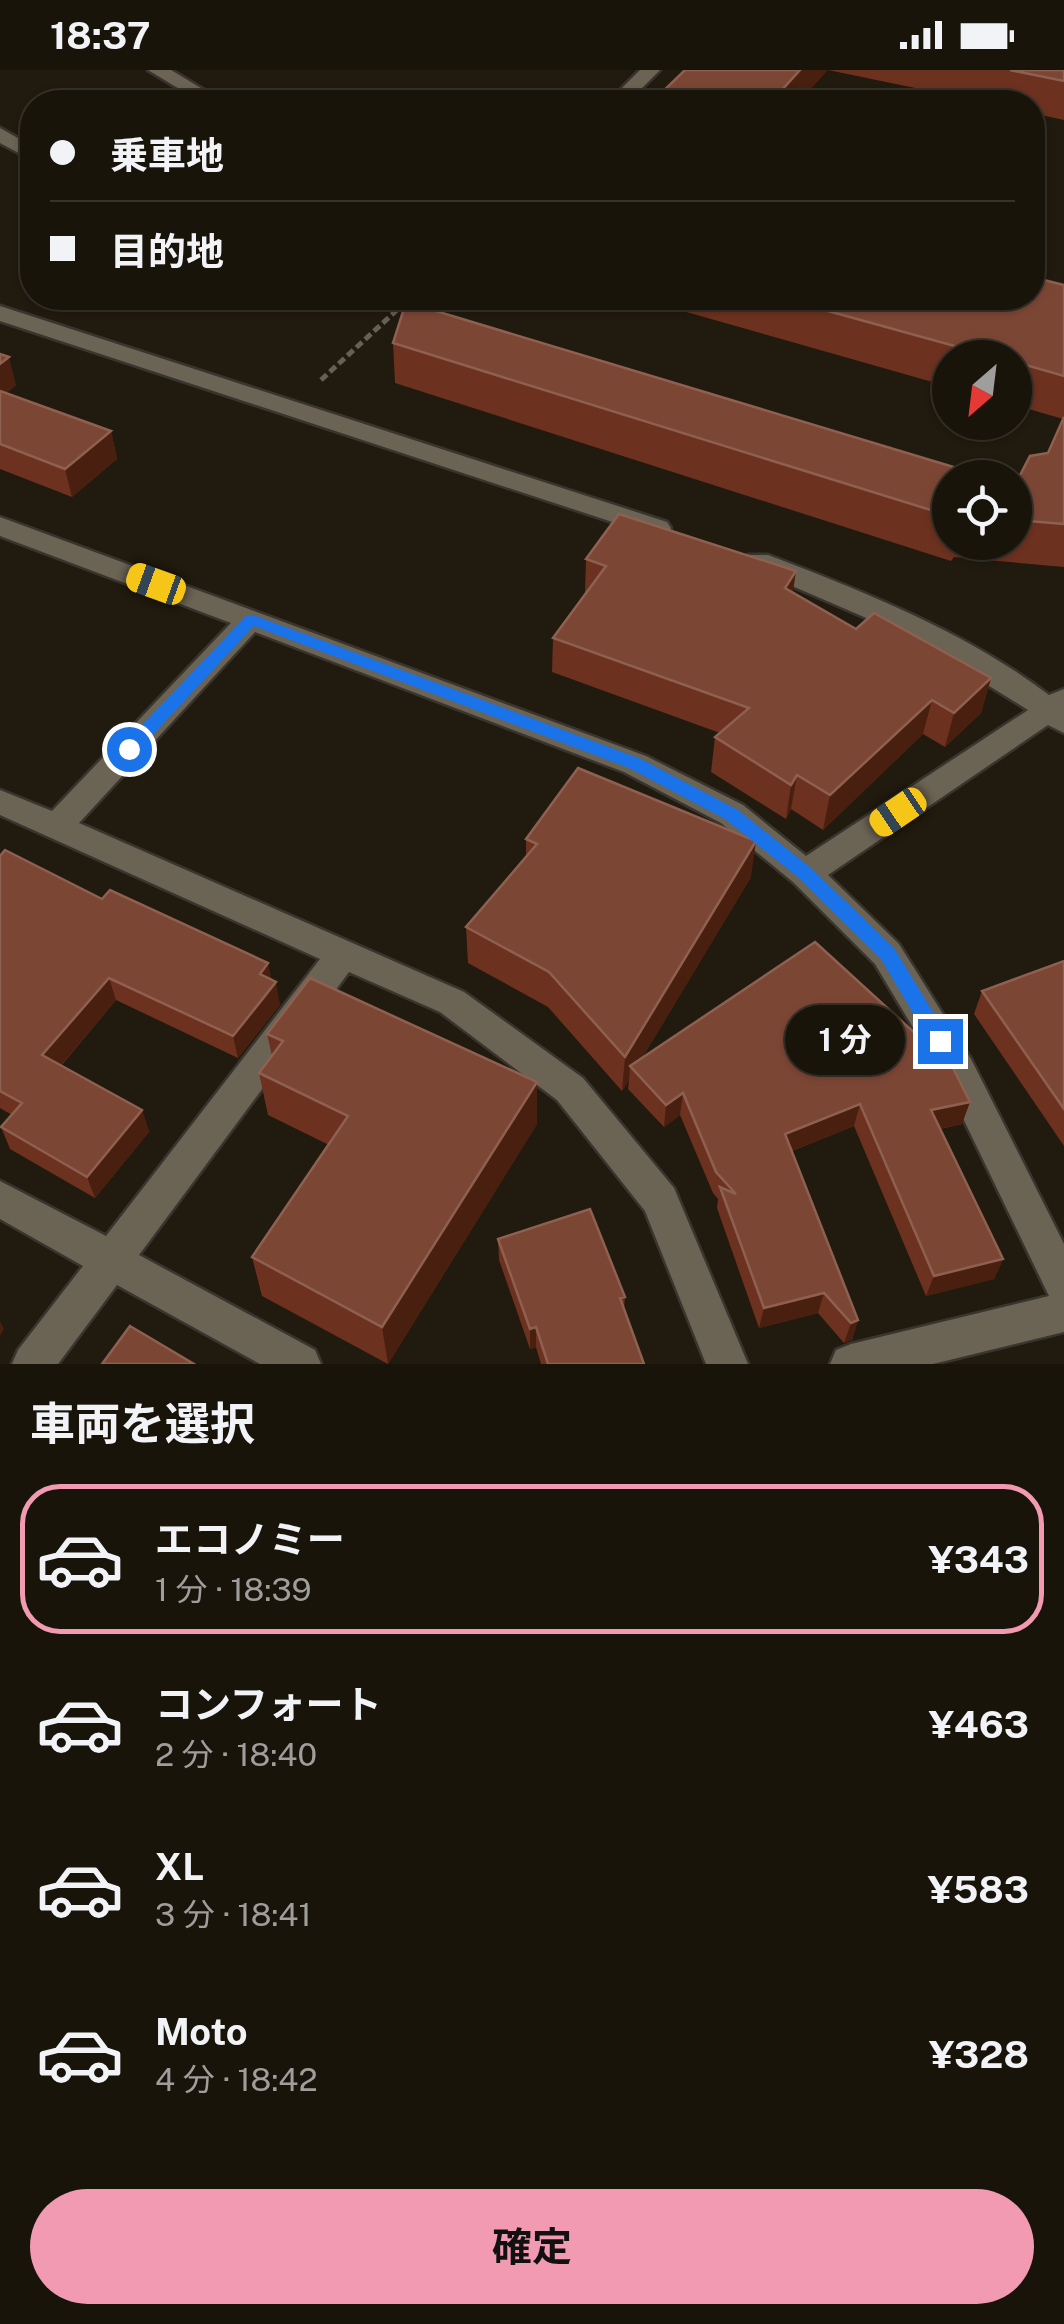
<!DOCTYPE html>
<html lang="ja">
<head>
<meta charset="utf-8">
<style>
	body { margin:0; font-family:"Public Sans","Noto Sans JP",sans-serif; background:#221d13; color:#f1f3f6; height:100vh; display:flex; flex-direction:column; font-size:38px; white-space:nowrap }
	* { box-sizing:border-box; margin:0 }
	p { font-size:32px; color:#9f9e9c }
	.icon { flex:none; width:55px; height:55px; fill:none; stroke:currentColor; stroke-width:2; stroke-linecap:round; stroke-linejoin:round }
	.map { position:relative; height:1294px; overflow:hidden }
	.details { display:flex; flex-direction:column; background:#19140a; flex:1 }
	.details>* { flex:none }
	.hud { position:absolute; left:20px; top:20px; width:1025px; height:220px; border-radius:40px; box-shadow:0 2px 8px #0004,0 0 0 2px #37332b; display:grid; align-content:center; height:220px; padding:0 30px; background:#19140a }
	.needle { width:65px; rotate:208deg }
	.tools { position:absolute; left:932px; top:270px; display:grid; gap:20px }
	.tools a { display:grid; place-items:center; width:100px; height:100px; border-radius:50%; background:#19140a; box-shadow:0 2px 8px #0004,0 0 0 2px #37332b; font-size:50px }
	.end { position:absolute; width:45px; height:45px; margin:-22px; border:12px solid #1a73e8; background:#fff; box-shadow:0 0 0 5px #fff }
	.from { border-radius:50% }
	.bubble { position:absolute; height:70px; border-radius:35px; background:#19140a; box-shadow:0 2px 8px #0004,0 0 0 2px #37332b; font-size:32px; font-weight:700; line-height:70px; text-align:center }
	.car { position:absolute; width:30px; height:60px; margin:-30px -15px; border-radius:12px; box-shadow:0 0 8px 2px #0007; background:linear-gradient(#f5c518 24%,#345 0 40%,#f5c518 0 76%,#345 0 86%,#f5c518 0) }
	.hud b { display:flex; align-items:center; gap:35px; height:95px; font-size:38px }
	.hud b+b { border-top:2px solid #37332b }
	.hud i { width:25px; height:25px; background:#f1f3f6 }
	ul { padding:0; list-style:none }
	li { display:flex; align-items:center; gap:30px; height:150px; margin:0 20px 15px; padding:0 10px; border:5px solid transparent; border-radius:40px }
	li div { flex:1 }
	li b { display:block; font-size:38px }
	li em { font-style:normal; font-weight:700 }
	li.on { border-color:#f19ab1 }
	li>.icon { width:90px; height:90px; stroke-width:1.5 }
	h2 { padding:0 30px; font-size:45px; line-height:120px }
	.cta { display:flex; gap:20px; margin-top:auto; padding:20px 30px }
	.cta a { flex:1; height:115px; border-radius:60px; background:#f19ab1; color:#111; font-size:40px; font-weight:700; line-height:115px; text-align:center }
	.status { display:flex; justify-content:space-between; align-items:center; height:70px; padding:0 50px; background:#19140a; direction:ltr }
	.status svg { height:28px; fill:currentColor }
	.map>svg:first-child { display:block }
	.lines { fill:none; stroke-linecap:round; stroke-linejoin:round }
	.street-casing { stroke:#39342e; stroke-width:5 }
	.path { stroke:#655f54; stroke-width:5; stroke-dasharray:8 4; stroke-linecap:butt }
	.street { fill:#6b6354; fill-rule:evenodd }
	.wall { fill:#6d311f }
	.shaded-wall { fill:#491f0f }
	.building { fill:#7c4635; stroke:#8e6050; stroke-width:2.5 }
	.route { fill:#1a73e8 }
</style>
</head>
<body>
<div class="status"><b>18:37</b><svg viewBox="0 0 49 12"><path d="M0 12V9h3v3zM5 12V6h3v6zM10 12V3h3v9zM15 12V0h3v12zM26 1h20v11H26zM47 4h2v5h-2z"/></svg></div>
<div class="map">
<svg width="1064" height="1294" viewBox="0 0 1064 1294">
	<rect width="100%" height="100%" fill="#211a0e"/>
	<g class="lines">
		<!-- street casing -->
		<g class="street-casing">
			<path id="street" d="M 148,0 L 171,0 L 224,32 L 201,32 Z
				M 640,0 L 660,0 L 628,32 L 608,32 Z
				M 0,58 L 32,76 L 32,90 L 0,73 Z
				M 0,236 L 667,452 L 671,458 L 667,464 L 649,464 L 0,251 Z
				M 0,447 L 646,686 L 743,735 L 806,786 L 1028,640 L 908,566 L 748,497 L 744,491 L 748,485 L 768,485 C 865,522 966,562 1049,625 L 1064,619 L 1064,663 L 1048,655 L 828,805 L 899,874 L 971,989 L 1064,1174 L 1064,1262 L 933,1294 L 830,1294 L 836,1280 L 851,1274 L 1049,1226 L 945,1011 L 875,894 L 793,812 L 721,753 L 624,702 L 255,562 L 79,753 L 464,922 L 583,1008 L 674,1118 L 748,1294 L 706,1294 L 645,1141 L 557,1030 L 440,942 L 349,902 L 139,1185 L 315,1280 L 321,1294 L 260,1294 L 117,1215 L 58,1294 L 12,1294 L 18,1280 L 83,1196 L 0,1149 L 0,1111 L 106,1166 L 320,889 L 0,745 L 0,720 L 52,741 L 231,553 L 0,466 Z"/>
		</g>
		<!-- path -->
		<path class="path" d="M 321,310 L 410,228"/>
		<!-- street -->
		<use href="#street" class="street"/>
	</g>
	<!-- wall -->
	<path class="wall" d="M 828,0 L 1064,0 L 1064,50 L 1032,43 L 1032,32 L 983,32 Z
		M 1064,215 L 1064,497 L 954,487 L 951,491 L 395,313 L 393,273 L 950,408 L 950,472 L 1015,472 L 1015,415 L 1048,383 L 1063,349 L 1015,335 L 1015,288 L 950,288 L 950,317 L 637,228 L 1032,228 Z
		M 568,228 L 630,228 L 618,242 Z
		M 0,284 L 16,315 L 6,323 L 111,361 L 117,389 L 72,427 L 0,399 Z
		M 586,489 L 796,501 L 792,522 L 856,559 L 991,608 L 981,643 L 945,677 L 923,664 L 823,760 L 791,739 L 786,749 L 711,702 L 715,667 L 720,663 L 552,602 L 553,568 L 585,523 Z
		M 526,769 L 751,807 L 642,988 L 962,1054 L 940,1059 L 1003,1189 L 994,1209 L 926,1226 L 854,1056 L 792,1081 L 858,1250 L 852,1270 L 844,1273 L 818,1243 L 759,1258 L 717,1138 L 718,1129 L 713,1123 L 680,1045 L 664,1057 L 628,1019 L 629,1010 L 622,1021 L 548,937 L 468,893 L 466,857 L 526,787 Z
		M 0,786 L 102,829 L 272,910 L 280,935 L 238,988 L 116,930 L 61,996 L 142,1040 L 149,1062 L 95,1128 L 10,1079 L 1,1057 L 12,1045 L 0,1038 Z
		M 1064,891 L 1064,1076 L 974,944 L 982,921 Z
		M 267,964 L 537,1012 L 537,1054 L 388,1294 L 262,1226 L 252,1187 L 329,1075 L 268,1045 L 259,1003 L 272,986 Z
		M 498,1169 L 625,1227 L 624,1238 L 644,1294 L 541,1294 L 536,1277 L 530,1279 L 499,1190 Z"/>
	<!-- shaded-wall -->
	<path class="shaded-wall" d="M 800,0 L 828,0 L 799,32 L 771,32 Z
		M 619,228 L 630,228 L 618,242 Z
		M 9,287 L 16,315 L 0,327 L 0,294 Z
		M 111,361 L 117,389 L 72,427 L 65,399 Z
		M 796,501 L 791,535 L 785,518 Z
		M 991,608 L 981,643 L 945,677 L 954,643 Z
		M 932,630 L 923,664 L 823,760 L 830,725 Z
		M 797,705 L 791,739 L 786,749 L 791,715 Z
		M 756,771 L 751,807 L 634,1001 L 630,996 L 629,1010 L 622,1021 L 625,987 Z
		M 268,893 L 273,915 L 276,912 L 280,935 L 238,988 L 233,966 L 260,904 Z
		M 109,908 L 116,930 L 50,1008 L 42,985 Z
		M 537,1012 L 537,1054 L 388,1294 L 382,1257 Z
		M 683,1023 L 680,1045 L 664,1057 L 666,1035 Z
		M 970,1032 L 962,1054 L 924,1062 L 931,1040 Z
		M 860,1034 L 854,1056 L 781,1085 L 785,1064 Z
		M 142,1040 L 149,1062 L 95,1128 L 87,1107 Z
		M 1003,1189 L 994,1209 L 926,1226 L 934,1206 Z
		M 824,1223 L 818,1243 L 759,1258 L 764,1238 Z
		M 858,1250 L 852,1270 L 844,1273 L 851,1253 Z
		M 0,1251 L 4,1259 L 0,1266 Z
		M 536,1257 L 536,1277 L 530,1279 L 530,1259 Z"/>
	<!-- building -->
	<path class="building" d="M 685,0 L 800,0 L 771,32 L 652,32 Z
		M 1010,0 L 1064,0 L 1064,11 Z
		M 1032,207 L 1064,215 L 1064,306 L 1015,292 L 1015,288 L 998,288 L 781,228 L 1032,228 Z
		M 406,232 L 990,408 L 950,408 L 950,446 L 393,273 Z
		M 0,284 L 9,287 L 0,294 Z
		M 0,321 L 111,361 L 65,399 L 0,374 Z
		M 1064,347 L 1064,454 L 1015,450 L 1015,415 L 1030,386 L 1048,383 Z
		M 619,444 L 796,501 L 785,518 L 856,559 L 874,543 L 991,608 L 954,643 L 932,630 L 830,725 L 797,705 L 791,715 L 715,667 L 749,638 L 553,568 L 606,496 L 586,489 Z
		M 578,698 L 756,771 L 625,987 L 549,902 L 466,857 L 537,774 L 526,769 Z
		M 5,780 L 102,829 L 110,820 L 268,893 L 260,904 L 276,912 L 233,966 L 109,908 L 42,985 L 142,1040 L 87,1107 L 1,1057 L 22,1033 L 0,1021 L 0,786 Z
		M 815,872 L 953,998 L 970,1032 L 931,1040 L 1003,1189 L 934,1206 L 860,1034 L 785,1064 L 858,1250 L 851,1253 L 824,1223 L 764,1238 L 720,1117 L 736,1124 L 716,1102 L 683,1023 L 666,1035 L 630,996 Z
		M 1064,891 L 1064,1039 L 982,921 Z
		M 310,908 L 537,1012 L 382,1257 L 252,1187 L 348,1046 L 259,1003 L 283,971 L 267,964 Z
		M 590,1139 L 625,1227 L 620,1228 L 644,1294 L 548,1294 L 536,1257 L 530,1259 L 498,1169 Z
		M 130,1256 L 194,1294 L 102,1294 Z"/>
	<!-- route -->
	<path class="route" d="M 246,546 L 256,546 L 641,689 L 738,740 L 811,798 L 894,878 L 947,965 L 947,977 L 933,977 L 881,889 L 799,808 L 725,749 L 629,698 L 254,556 L 135,684 L 123,684 L 123,675 Z"/>
</svg>
<div class="tools">
<a><svg class="needle" viewBox="-14 -14 28 28"><path d="M0-13l5 13h-10z" fill="#e53935"/><path d="M0 13l5-13h-10z" fill="#9f9e9c"/></svg></a>
<a><svg class="icon" aria-label="locate" viewBox="0 0 24 24"><circle cx="12" cy="12" r="6"/><path d="M12 2v4M12 18v4M2 12h4M18 12h4"/></svg></a>
</div>
<i class="end from" style="left:129px;top:679px"></i>
<i class="end" style="left:940px;top:971px"></i>
<div class="bubble" style="left:785px;top:935px;width:120px">1 分</div>
<i class="car" style="left:156px;top:514px;rotate:290deg"></i>
<i class="car" style="left:898px;top:742px;rotate:236deg"></i>
<div class="hud">
<b><i class="from"></i>乗車地</b>
<b><i></i>目的地</b>
</div>
</div>
<section class="details">
<h2>車両を選択</h2>
<ul>
<li class="on"><svg class="icon" aria-label="car" viewBox="0 0 24 24"><path d="M5 17H2v-5l4-1 3-4h7l3 4 3 1v5h-3M9 17h6M6 11h13"/><circle cx="7" cy="17" r="2"/><circle cx="17" cy="17" r="2"/></svg><div><b>エコノミー</b><p>1 分 · 18:39</p></div><em>¥343</em></li>
<li><svg class="icon" aria-label="car" viewBox="0 0 24 24"><path d="M5 17H2v-5l4-1 3-4h7l3 4 3 1v5h-3M9 17h6M6 11h13"/><circle cx="7" cy="17" r="2"/><circle cx="17" cy="17" r="2"/></svg><div><b>コンフォート</b><p>2 分 · 18:40</p></div><em>¥463</em></li>
<li><svg class="icon" aria-label="car" viewBox="0 0 24 24"><path d="M5 17H2v-5l4-1 3-4h7l3 4 3 1v5h-3M9 17h6M6 11h13"/><circle cx="7" cy="17" r="2"/><circle cx="17" cy="17" r="2"/></svg><div><b>XL</b><p>3 分 · 18:41</p></div><em>¥583</em></li>
<li><svg class="icon" aria-label="car" viewBox="0 0 24 24"><path d="M5 17H2v-5l4-1 3-4h7l3 4 3 1v5h-3M9 17h6M6 11h13"/><circle cx="7" cy="17" r="2"/><circle cx="17" cy="17" r="2"/></svg><div><b>Moto</b><p>4 分 · 18:42</p></div><em>¥328</em></li>
</ul>
<div class="cta"><a>確定</a></div>
</section>
</body>
</html>
